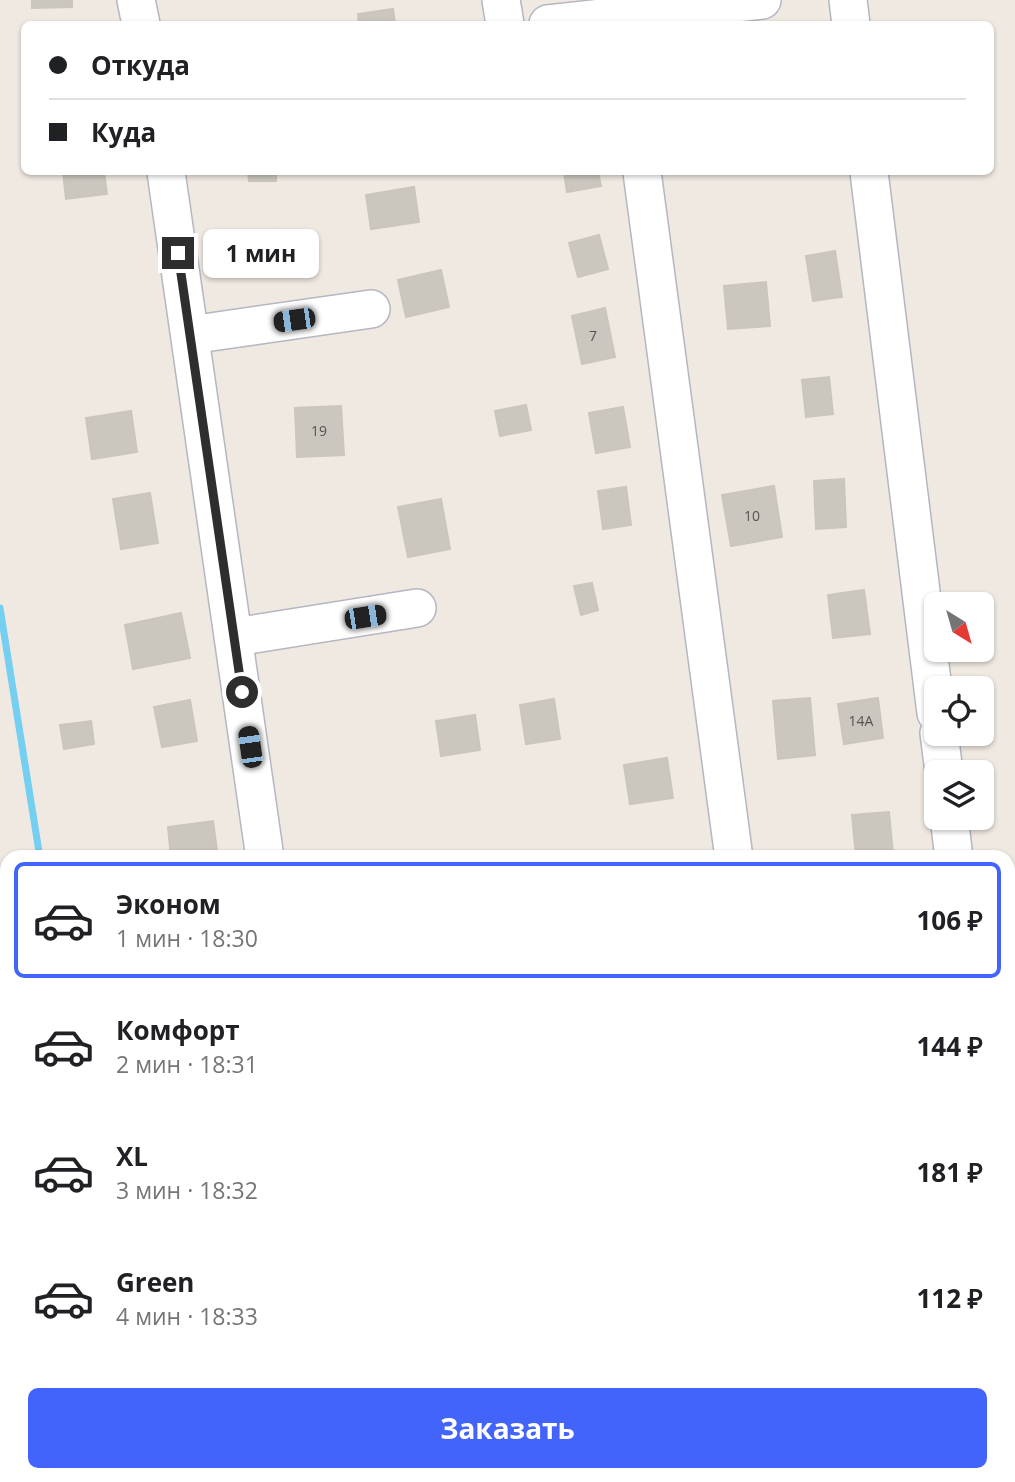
<!DOCTYPE html>
<html lang="ru">
<head>
<meta charset="utf-8">
<style>
	body { margin:0; font-family:"Open Sans",sans-serif; background:#f2f2f2; color:#202124; height:100vh; display:flex; flex-direction:column; font-size:26px; white-space:nowrap }
	* { box-sizing:border-box; margin:0 }
	p { font-size:23px; color:#757577 }
	.icon { flex:none; width:38px; height:38px; fill:none; stroke:currentColor; stroke-width:2; stroke-linecap:round; stroke-linejoin:round }
	.map { position:relative; flex:1; overflow:hidden }
	.drawer { position:absolute; left:0px; top:850px; width:1015px; height:632px; display:flex; flex-direction:column; background:#fff; border-radius:21px 21px 0 0; box-shadow:0 2px 5px #0004 }
	.drawer>* { flex:none }
	.hud { position:absolute; left:21px; top:21px; width:973px; height:154px; border-radius:10px; box-shadow:0 2px 5px #0004; display:grid; align-content:center; height:154px; padding:0 28px; background:#fff }
	.needle { width:46px; rotate:143deg }
	.tools { position:absolute; left:924px; top:592px; display:grid; gap:14px }
	.tools a { display:grid; place-items:center; width:70px; height:70px; border-radius:10px; background:#fff; box-shadow:0 2px 5px #0004; font-size:35px }
	.end { position:absolute; width:32px; height:32px; margin:-16px; border:9px solid #2e2e2e; background:#fff; box-shadow:0 0 0 4px #fff }
	.from { border-radius:50% }
	.bubble { position:absolute; height:49px; border-radius:10px; background:#fff; box-shadow:0 2px 5px #0004; font-size:23px; font-weight:700; line-height:49px; text-align:center }
	.car { position:absolute; width:21px; height:42px; margin:-21px -10px; border-radius:9px; box-shadow:0 0 5px 2px #0007; background:linear-gradient(#222 24%,#8ab4d8 0 40%,#222 0 76%,#8ab4d8 0 86%,#222 0) }
	.hud b { display:flex; align-items:center; gap:24px; height:66px; font-size:26px }
	.hud b+b { border-top:2px solid #e0e0e0 }
	.hud i { width:18px; height:18px; background:#202124 }
	ul { padding:12px 0 0; list-style:none }
	li { display:flex; align-items:center; gap:21px; height:116px; margin:0 14px 10px; padding:0 14px; border:4px solid transparent; border-radius:10px }
	li div { flex:1 }
	li b { display:block; font-size:26px }
	li em { font-style:normal; font-weight:700 }
	li.selected { border-color:#4264fb }
	li>.icon { width:63px; height:63px; stroke-width:1.5 }
	.cta { display:flex; gap:14px; margin-top:auto; padding:14px 28px }
	.cta a { flex:1; height:80px; border-radius:10px; background:#4264fb; color:#fff; font-size:28px; font-weight:700; line-height:80px; text-align:center }
	.map>svg:first-child { display:block }
	.lines { fill:none; stroke-linecap:round; stroke-linejoin:round }
	.stream { stroke:#75cff0; stroke-width:7 }
	.building { fill:#cbc7bf; stroke:#cbc5ba; stroke-width:2 }
	.minor-casing { stroke:#b4b7c1; stroke-width:40 }
	.minor { stroke:#fff; stroke-width:37 }
	.route { stroke:#2e2e2e; stroke-width:9 }
	.labels { text-anchor:middle; stroke-width:5; stroke-linejoin:round; paint-order:stroke }
	.number-label { font-size:14px; fill:#555452 }
</style>
</head>
<body>
<div class="map">
<svg width="1015" height="1482" viewBox="0 0 1015 1482">
	<rect width="100%" height="100%" fill="#efe9e1"/>
	<g class="lines">
		<!-- stream -->
		<path class="stream" d="M 0,608 L 40,858
			M 133,1475 L 134,1482"/>
	</g>
	<!-- building -->
	<path class="building" d="M 32,0 L 72,0 L 72,7 L 32,8 Z
		M 393,9 L 395,24 L 359,24 L 358,14 Z
		M 63,172 L 104,172 L 107,194 L 66,199 Z
		M 248,172 L 276,172 L 276,181 L 249,181 Z
		M 564,172 L 598,172 L 601,186 L 567,192 Z
		M 414,187 L 419,222 L 371,229 L 366,195 Z
		M 274,230 L 281,261 L 251,268 L 244,237 Z
		M 599,235 L 608,269 L 578,277 L 569,243 Z
		M 835,251 L 842,297 L 813,301 L 806,256 Z
		M 441,270 L 449,307 L 406,317 L 398,280 Z
		M 766,282 L 770,326 L 728,329 L 724,286 Z
		M 605,308 L 615,357 L 582,364 L 572,316 Z
		M 829,377 L 833,414 L 806,417 L 802,380 Z
		M 526,405 L 531,430 L 500,436 L 495,411 Z
		M 341,406 L 344,455 L 297,457 L 295,408 Z
		M 623,407 L 630,447 L 596,453 L 589,413 Z
		M 131,411 L 137,452 L 92,459 L 86,418 Z
		M 844,479 L 846,527 L 816,529 L 814,481 Z
		M 774,486 L 782,537 L 731,546 L 722,495 Z
		M 626,487 L 631,525 L 603,529 L 598,491 Z
		M 150,493 L 158,543 L 121,549 L 113,499 Z
		M 441,499 L 450,549 L 408,557 L 398,507 Z
		M 592,583 L 598,610 L 581,615 L 574,586 Z
		M 864,590 L 870,634 L 833,638 L 828,595 Z
		M 181,613 L 190,658 L 133,669 L 125,625 Z
		M 810,698 L 815,755 L 778,759 L 773,701 Z
		M 878,698 L 883,738 L 844,744 L 838,704 Z
		M 554,699 L 560,739 L 526,744 L 520,705 Z
		M 190,700 L 197,741 L 162,747 L 154,707 Z
		M 475,715 L 480,750 L 441,756 L 436,721 Z
		M 91,721 L 94,744 L 64,749 L 60,725 Z
		M 667,758 L 673,798 L 630,804 L 624,765 Z
		M 889,812 L 893,854 L 856,857 L 852,815 Z
		M 213,821 L 218,858 L 171,858 L 168,827 Z
		M 1015,1343 L 1015,1386 L 1008,1389 L 1008,1346 Z
		M 978,1475 L 998,1475 L 1001,1482 L 962,1482 Z"/>
	<g class="lines">
		<!-- minor casing -->
		<g class="minor-casing">
			<path id="minor" d="M 136,0 L 141,24
				M 501,0 L 505,24
				M 848,0 L 851,24
				M 548,24 L 762,0
				M 166,172 L 265,858
				M 642,172 L 734,858
				M 869,172 L 936,713
				M 190,335 L 371,309
				M 235,637 L 417,608
				M 939,733 L 944,772
				M 949,817 L 954,858
				M 1008,1164 L 1015,1179
				M 863,1475 L 866,1482"/>
		</g>
		<!-- minor -->
		<use href="#minor" class="minor"/>
	</g>
	<g class="lines">
		<!-- route -->
		<path class="route" d="M 178,253 L 242,692"/>
	</g>
	<g class="labels">
		<!-- number labels -->
		<g class="number-label">
			<text x="593" y="341">7</text>
			<text x="319" y="436">19</text>
			<text x="752" y="521">10</text>
			<text x="861" y="726">14А</text>
		</g>
	</g>
</svg>
<div class="tools">
<a><svg class="needle" viewBox="-14 -14 28 28"><path d="M0-13l5 13h-10z" fill="#e53935"/><path d="M0 13l5-13h-10z" fill="#757577"/></svg></a>
<a><svg class="icon" aria-label="locate" viewBox="0 0 24 24"><circle cx="12" cy="12" r="6"/><path d="M12 2v4M12 18v4M2 12h4M18 12h4"/></svg></a>
<a><svg class="icon" aria-label="layers" viewBox="0 0 24 24"><path d="M12 4l9 5-9 5-9-5zM3 14l9 5 9-5"/></svg></a>
</div>
<i class="end from" style="left:242px;top:692px"></i>
<i class="end" style="left:178px;top:253px"></i>
<div class="bubble" style="left:203px;top:229px;width:116px">1 мин</div>
<i class="car" style="left:294px;top:320px;rotate:262deg"></i>
<i class="car" style="left:365px;top:617px;rotate:81deg"></i>
<i class="car" style="left:250px;top:747px;rotate:352deg"></i>
<div class="hud">
<b><i class="from"></i>Откуда</b>
<b><i></i>Куда</b>
</div>
<section class="drawer">
<ul>
<li class="selected"><svg class="icon" aria-label="car" viewBox="0 0 24 24"><path d="M5 17H2v-5l4-1 3-4h7l3 4 3 1v5h-3M9 17h6M6 11h13"/><circle cx="7" cy="17" r="2"/><circle cx="17" cy="17" r="2"/></svg><div><b>Эконом</b><p>1 мин · 18:30</p></div><em>106 ₽</em></li>
<li><svg class="icon" aria-label="car" viewBox="0 0 24 24"><path d="M5 17H2v-5l4-1 3-4h7l3 4 3 1v5h-3M9 17h6M6 11h13"/><circle cx="7" cy="17" r="2"/><circle cx="17" cy="17" r="2"/></svg><div><b>Комфорт</b><p>2 мин · 18:31</p></div><em>144 ₽</em></li>
<li><svg class="icon" aria-label="car" viewBox="0 0 24 24"><path d="M5 17H2v-5l4-1 3-4h7l3 4 3 1v5h-3M9 17h6M6 11h13"/><circle cx="7" cy="17" r="2"/><circle cx="17" cy="17" r="2"/></svg><div><b>XL</b><p>3 мин · 18:32</p></div><em>181 ₽</em></li>
<li><svg class="icon" aria-label="car" viewBox="0 0 24 24"><path d="M5 17H2v-5l4-1 3-4h7l3 4 3 1v5h-3M9 17h6M6 11h13"/><circle cx="7" cy="17" r="2"/><circle cx="17" cy="17" r="2"/></svg><div><b>Green</b><p>4 мин · 18:33</p></div><em>112 ₽</em></li>
</ul>
<div class="cta"><a>Заказать</a></div>
</section>
</div>
</body>
</html>
